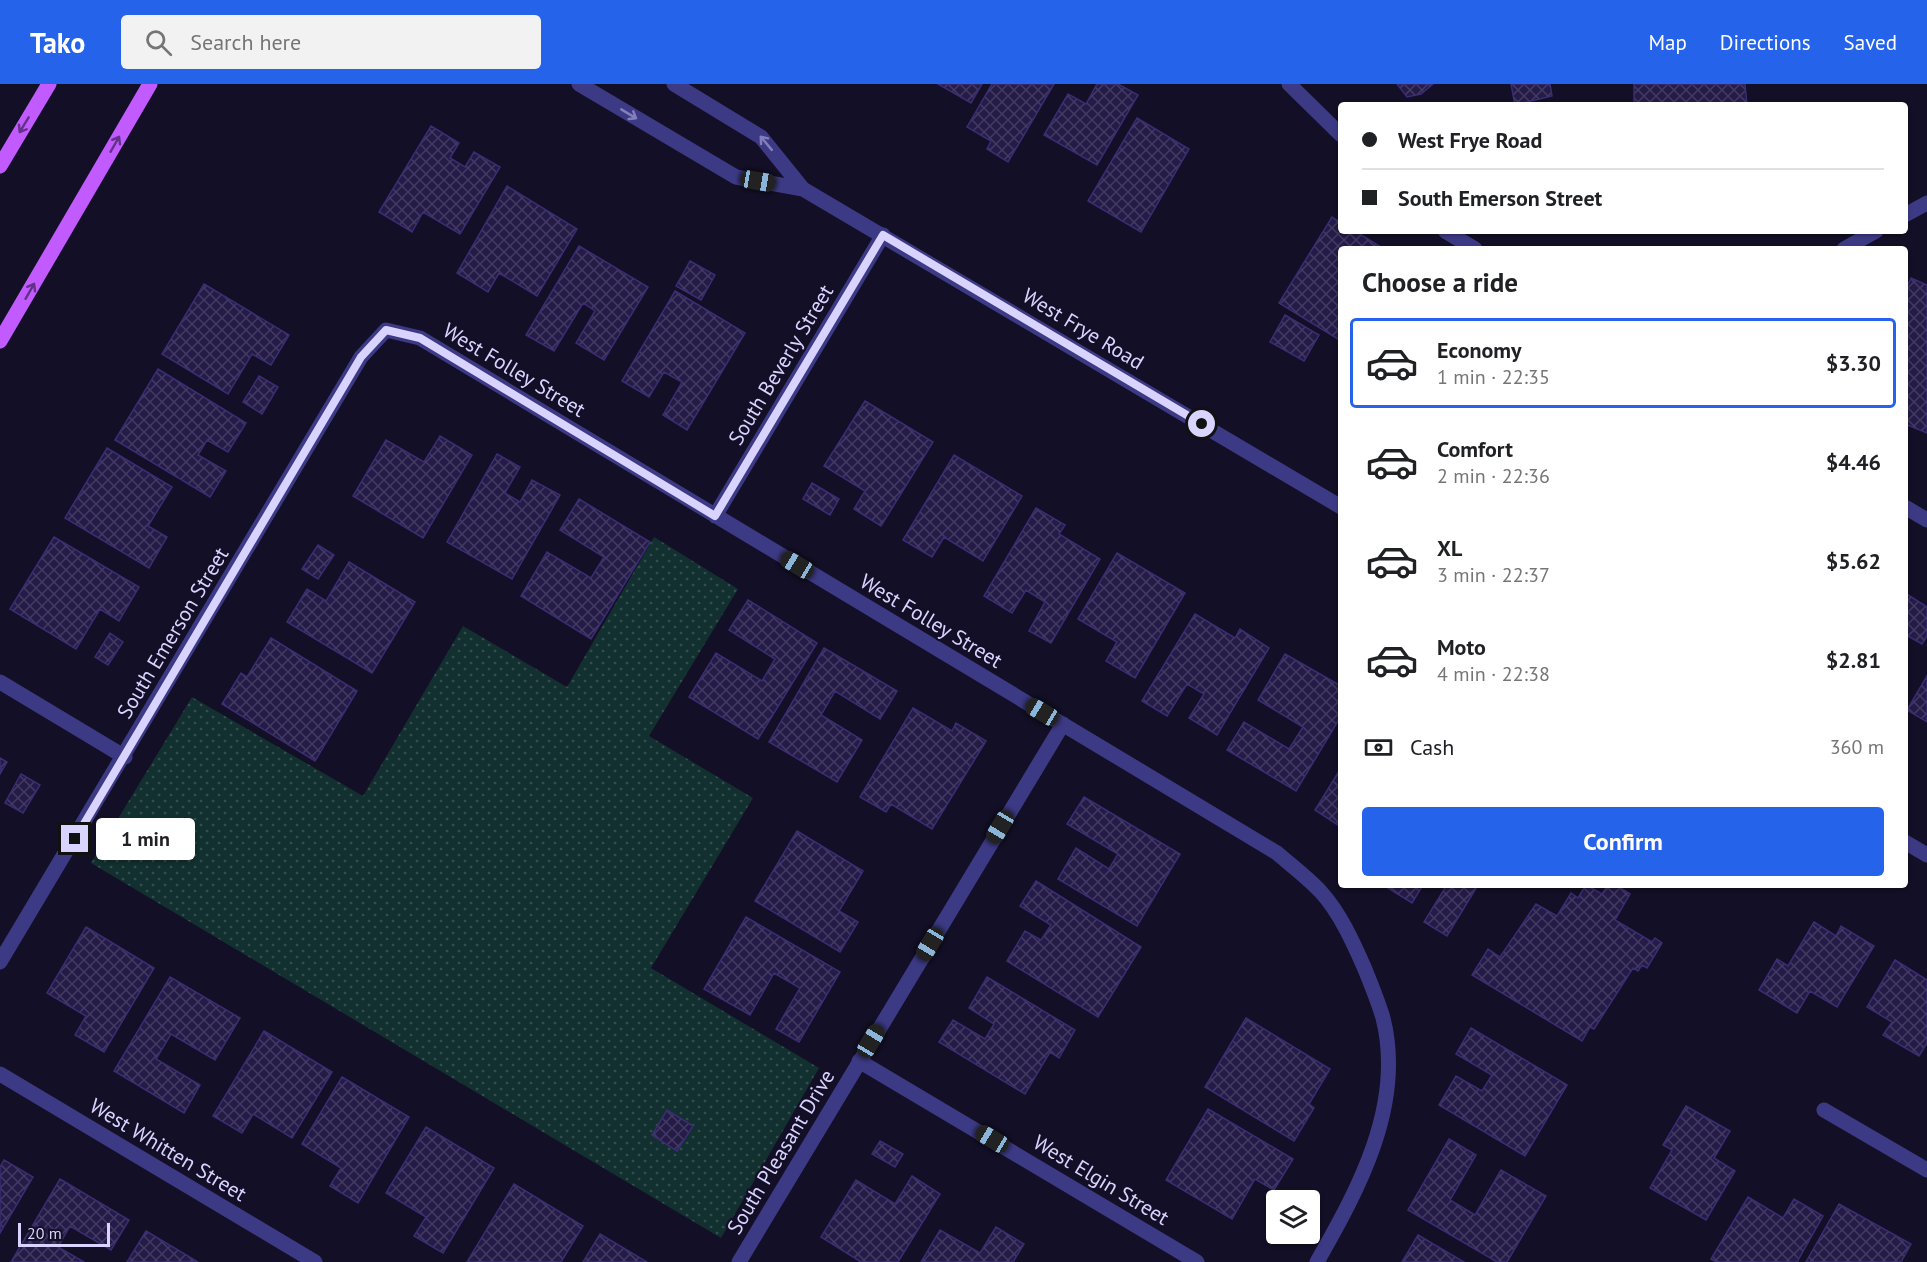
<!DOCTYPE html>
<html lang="en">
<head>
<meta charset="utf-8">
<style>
	body { margin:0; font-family:"PT Sans",sans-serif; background:#f2f2f2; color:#202124; height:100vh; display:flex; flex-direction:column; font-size:22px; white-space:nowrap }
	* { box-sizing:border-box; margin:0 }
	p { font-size:20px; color:#757577 }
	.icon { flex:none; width:33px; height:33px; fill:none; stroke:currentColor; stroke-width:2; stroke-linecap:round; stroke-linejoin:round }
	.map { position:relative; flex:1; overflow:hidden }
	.sheet { position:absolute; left:1338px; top:162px; width:570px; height:642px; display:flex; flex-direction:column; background:#fff; border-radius:6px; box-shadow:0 2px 4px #0004 }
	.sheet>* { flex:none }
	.banner { position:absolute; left:1338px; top:18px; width:570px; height:132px; border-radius:6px; box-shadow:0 2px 4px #0004; display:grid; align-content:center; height:132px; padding:0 24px; background:#fff }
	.fabs { position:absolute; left:1266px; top:1106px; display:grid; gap:12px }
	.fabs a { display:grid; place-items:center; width:54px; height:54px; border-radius:6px; background:#fff; box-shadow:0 2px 4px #0004; font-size:30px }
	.scale { position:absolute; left:18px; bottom:15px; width:92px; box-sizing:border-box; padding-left:6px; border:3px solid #d9d4ff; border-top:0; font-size:16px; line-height:21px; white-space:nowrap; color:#d9d4ff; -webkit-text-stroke:4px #130f26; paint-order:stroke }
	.end { position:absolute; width:27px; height:27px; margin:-14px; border:8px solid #d9d4ff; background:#111; box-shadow:0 0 0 3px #111 }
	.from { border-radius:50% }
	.bubble { position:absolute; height:42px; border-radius:6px; background:#fff; box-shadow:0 2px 4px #0004; font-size:20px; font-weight:600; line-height:42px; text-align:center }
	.car { position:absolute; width:18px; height:36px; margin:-18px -9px; border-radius:8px; box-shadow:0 0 4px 2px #0007; background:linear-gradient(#222 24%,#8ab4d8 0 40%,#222 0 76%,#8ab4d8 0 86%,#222 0) }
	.banner b { display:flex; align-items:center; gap:21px; height:57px; font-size:22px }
	.banner b+b { border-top:2px solid #e0e0e0 }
	.banner i { width:15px; height:15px; background:#202124 }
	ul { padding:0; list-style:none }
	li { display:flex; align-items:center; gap:18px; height:90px; margin:0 12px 9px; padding:0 12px; border:3px solid transparent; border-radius:6px }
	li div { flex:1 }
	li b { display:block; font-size:22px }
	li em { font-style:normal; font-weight:600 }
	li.active { border-color:#2563eb }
	li>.icon { width:54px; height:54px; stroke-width:1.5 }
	h2 { padding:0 24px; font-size:27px; line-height:72px }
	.pay { display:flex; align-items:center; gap:15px; height:66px; padding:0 24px; font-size:22px }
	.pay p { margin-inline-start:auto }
	.action { display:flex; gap:12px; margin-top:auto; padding:12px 24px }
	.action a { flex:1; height:69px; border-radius:6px; background:#2563eb; color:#fff; font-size:24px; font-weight:600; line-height:69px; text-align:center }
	header { display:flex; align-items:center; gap:36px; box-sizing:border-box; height:84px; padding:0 30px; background:#2563eb; color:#fff }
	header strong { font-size:28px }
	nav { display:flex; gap:33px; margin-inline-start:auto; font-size:21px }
	.search { width:420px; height:54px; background:#f2f2f2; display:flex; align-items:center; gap:15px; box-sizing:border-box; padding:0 21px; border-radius:6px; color:#757577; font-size:22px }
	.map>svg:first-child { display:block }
	.park { fill:url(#park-dots) }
	.building { fill:url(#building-cross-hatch); stroke:#3b2d73; stroke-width:1.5 }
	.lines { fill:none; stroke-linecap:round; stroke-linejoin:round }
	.minor { stroke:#3d3a85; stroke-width:15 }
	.major { stroke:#c25bff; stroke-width:15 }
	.oneway { stroke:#837fbc }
	.oneway2 { stroke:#623188 }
	.route { stroke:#d9d4ff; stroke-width:8 }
	.labels { text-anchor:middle; stroke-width:4.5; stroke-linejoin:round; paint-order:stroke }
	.street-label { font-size:21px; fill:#d9d4ff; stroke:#130f26 }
</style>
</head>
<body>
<header>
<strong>Tako</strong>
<div class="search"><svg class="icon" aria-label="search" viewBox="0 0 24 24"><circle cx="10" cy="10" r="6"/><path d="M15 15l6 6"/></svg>Search here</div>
<nav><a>Map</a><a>Directions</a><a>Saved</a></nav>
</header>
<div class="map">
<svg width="1927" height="1178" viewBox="0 0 1927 1178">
	<defs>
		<pattern id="park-dots" width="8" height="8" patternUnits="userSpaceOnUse" patternTransform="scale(1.5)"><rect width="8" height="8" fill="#12302f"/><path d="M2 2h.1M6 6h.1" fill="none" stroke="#344d4e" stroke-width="1.8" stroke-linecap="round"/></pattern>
		<pattern id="building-cross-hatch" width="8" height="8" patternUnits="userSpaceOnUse" patternTransform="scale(1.5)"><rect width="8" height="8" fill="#241b47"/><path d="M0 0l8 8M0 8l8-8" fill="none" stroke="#433b63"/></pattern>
	</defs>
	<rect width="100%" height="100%" fill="#130f26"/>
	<!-- park -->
	<path class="park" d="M 654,453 L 738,505 L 649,652 L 753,714 L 651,884 L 819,984 L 721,1154 L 91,779 L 192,613 L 363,712 L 463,542 L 567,603 Z"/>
	<!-- building -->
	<path class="building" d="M 938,0 L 982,0 L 971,19 Z
		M 992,0 L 1054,0 L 1008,78 L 987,65 L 991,57 L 967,43 Z
		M 1097,0 L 1118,0 L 1138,11 L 1097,81 L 1044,51 L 1068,10 L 1086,20 Z
		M 1397,0 L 1433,0 L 1421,10 L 1407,13 Z
		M 1511,0 L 1550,0 L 1552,12 L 1515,21 Z
		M 1634,0 L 1745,0 L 1747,21 L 1634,21 Z
		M 1137,34 L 1189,65 L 1141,148 L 1088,117 Z
		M 431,42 L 459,59 L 450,74 L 465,83 L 474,68 L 500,83 L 460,150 L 423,128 L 412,148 L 379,128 Z
		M 507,102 L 577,145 L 537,212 L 499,189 L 488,208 L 457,189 Z
		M 1332,133 L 1341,139 L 1341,147 L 1355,147 L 1381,163 L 1341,165 L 1341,257 L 1279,219 Z
		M 579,162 L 648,203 L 604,276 L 576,259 L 595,227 L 583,219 L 554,267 L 526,251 Z
		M 690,177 L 715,191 L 701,216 L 676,202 Z
		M 1911,194 L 1927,201 L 1927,349 L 1905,340 L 1905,208 Z
		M 204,200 L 289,251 L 271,281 L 252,270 L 228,310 L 162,270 Z
		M 675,207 L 745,249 L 687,346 L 663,331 L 682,298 L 664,288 L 649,313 L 622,297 Z
		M 1285,231 L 1319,251 L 1304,277 L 1270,258 Z
		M 158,285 L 246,339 L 228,368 L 207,356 L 198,371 L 226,387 L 210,413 L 115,356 Z
		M 259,292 L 278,303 L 262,330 L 243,318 Z
		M 865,317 L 933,358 L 881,442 L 854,425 L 865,407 L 824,382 Z
		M 440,352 L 472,371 L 423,454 L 353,412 L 386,356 L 424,378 Z
		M 107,364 L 172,403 L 148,442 L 167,453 L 149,484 L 65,434 Z
		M 497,370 L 520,383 L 505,409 L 520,418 L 532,396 L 560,411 L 512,495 L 447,458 Z
		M 954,371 L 1022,412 L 983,477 L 944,453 L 932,473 L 903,456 Z
		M 812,399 L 839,415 L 830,431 L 803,415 Z
		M 579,415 L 650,458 L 591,555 L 521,512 L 547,468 L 591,494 L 604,473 L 560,446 Z
		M 1036,424 L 1065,441 L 1059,450 L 1100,475 L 1051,559 L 1029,547 L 1045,518 L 1026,506 L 1012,529 L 984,512 Z
		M 54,453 L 139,503 L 119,537 L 100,525 L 76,565 L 10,525 Z
		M 318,461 L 334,471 L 318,495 L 302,485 Z
		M 1117,469 L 1185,509 L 1135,594 L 1106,577 L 1117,558 L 1078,535 Z
		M 349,478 L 415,518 L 372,589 L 287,538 L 307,505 L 326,517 Z
		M 1905,509 L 1927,523 L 1927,552 L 1922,560 L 1908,552 L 1905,557 Z
		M 748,516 L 817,559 L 758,655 L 689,613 L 716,569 L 762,597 L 775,575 L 729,546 Z
		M 1195,530 L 1235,554 L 1240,545 L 1269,564 L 1217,651 L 1189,634 L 1204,610 L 1187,600 L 1167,632 L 1142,617 Z
		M 110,549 L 123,558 L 108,581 L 95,573 Z
		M 271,554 L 357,607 L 315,677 L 222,620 L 241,589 L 247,593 Z
		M 824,564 L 897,607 L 880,635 L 835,607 L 821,631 L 862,656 L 837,698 L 769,658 Z
		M 1285,570 L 1341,602 L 1341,632 L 1296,707 L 1227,666 L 1244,638 L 1289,665 L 1303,643 L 1258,616 Z
		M 1927,592 L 1927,638 L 1907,626 Z
		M 913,624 L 952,647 L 956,639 L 986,657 L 932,745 L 891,720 L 886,728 L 860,713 Z
		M 0,674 L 7,678 L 0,690 Z
		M 1341,684 L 1341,743 L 1315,726 Z
		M 21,690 L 40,701 L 23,729 L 5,719 Z
		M 1084,713 L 1180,770 L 1137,842 L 1058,795 L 1076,764 L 1109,785 L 1118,770 L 1067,740 Z
		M 797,747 L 863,787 L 839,827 L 858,838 L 840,868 L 755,817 Z
		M 1036,797 L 1141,863 L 1098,933 L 1007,877 L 1025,847 L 1041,856 L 1051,841 L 1020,822 Z
		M 1383,801 L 1423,801 L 1412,819 Z
		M 1439,801 L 1478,801 L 1447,852 L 1424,838 L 1445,804 Z
		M 1586,801 L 1602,810 L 1608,801 L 1616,801 L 1630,810 L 1615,836 L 1652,858 L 1655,854 L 1662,859 L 1647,884 L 1642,881 L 1638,887 L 1633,884 L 1594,945 L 1590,943 L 1582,957 L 1472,891 L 1488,865 L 1500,873 L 1536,820 L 1557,832 L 1571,809 L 1578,814 Z
		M 746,833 L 840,888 L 799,958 L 776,945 L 800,904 L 774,889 L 750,931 L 704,905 Z
		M 1814,838 L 1836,852 L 1841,842 L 1874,862 L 1837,923 L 1810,907 L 1797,929 L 1759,906 L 1777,875 L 1788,882 Z
		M 86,843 L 154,884 L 104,968 L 75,951 L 86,932 L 47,909 Z
		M 1895,876 L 1927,896 L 1927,959 L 1919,972 L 1883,951 L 1892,938 L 1867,923 Z
		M 170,893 L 240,934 L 215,976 L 171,950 L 156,975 L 200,1001 L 184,1029 L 114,987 Z
		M 987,893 L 1075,946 L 1059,974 L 1050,968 L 1025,1010 L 939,958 L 953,936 L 985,955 L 994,940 L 969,924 Z
		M 1246,934 L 1330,985 L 1309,1020 L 1314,1024 L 1294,1057 L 1205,1003 Z
		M 1471,944 L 1567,1001 L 1525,1072 L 1439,1021 L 1456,992 L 1482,1007 L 1492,991 L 1456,970 Z
		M 264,947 L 332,988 L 292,1054 L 253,1030 L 242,1049 L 213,1032 Z
		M 342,993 L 409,1033 L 358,1119 L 330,1102 L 341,1084 L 302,1060 Z
		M 1686,1022 L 1730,1047 L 1714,1074 L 1735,1087 L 1706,1136 L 1650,1104 L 1672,1066 L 1663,1061 Z
		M 1208,1025 L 1293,1075 L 1274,1106 L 1255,1095 L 1232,1135 L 1166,1096 Z
		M 667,1026 L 693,1042 L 677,1067 L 652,1051 Z
		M 426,1043 L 494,1084 L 443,1169 L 414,1152 L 426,1133 L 386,1109 Z
		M 1449,1055 L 1476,1071 L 1450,1116 L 1475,1131 L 1501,1086 L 1546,1112 L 1507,1178 L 1497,1178 L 1408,1126 Z
		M 880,1057 L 903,1070 L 895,1083 L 872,1070 Z
		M 4,1076 L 33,1093 L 0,1149 L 0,1083 Z
		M 912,1092 L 940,1110 L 898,1178 L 861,1178 L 821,1153 L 856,1096 L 895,1120 Z
		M 60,1095 L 129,1136 L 111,1166 L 70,1142 L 58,1163 L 84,1178 L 11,1178 Z
		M 514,1100 L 583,1142 L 561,1178 L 467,1178 Z
		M 1748,1113 L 1783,1134 L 1794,1115 L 1823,1132 L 1797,1178 L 1716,1178 L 1711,1175 Z
		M 1839,1120 L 1911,1160 L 1901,1178 L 1806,1178 Z
		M 996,1143 L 1024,1160 L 1013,1178 L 921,1178 L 940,1146 L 980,1169 Z
		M 146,1147 L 198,1178 L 127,1178 Z
		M 600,1150 L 647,1178 L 583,1178 Z
		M 1418,1151 L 1464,1178 L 1402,1178 Z"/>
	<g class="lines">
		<!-- minor -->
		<path class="minor" d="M 579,0 L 736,93 L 803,105 L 1341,423
			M 674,0 L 761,53 L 803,105
			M 1289,0 L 1341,51
			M 1905,131 L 1927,119
			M 1445,147 L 1475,165
			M 1844,165 L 1876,147
			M 1905,423 L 1927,436
			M 715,432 L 883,151
			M 0,598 L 125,673
			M 1905,758 L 1927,771
			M 0,878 L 361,273 L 386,246 L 420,254 L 1277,769 C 1292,782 1308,794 1321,808 C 1340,829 1353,858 1364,883 C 1371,900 1378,917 1383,934 C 1405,1021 1358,1106 1317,1178
			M 859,977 L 1197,1178
			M 0,990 L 315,1178
			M 1824,1026 L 1927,1086
			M 739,1178 L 1063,640"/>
		<!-- major -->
		<path class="major" d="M 0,82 L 49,0
			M 0,257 L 150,0"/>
	</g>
	<!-- one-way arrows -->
	<defs><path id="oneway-shaft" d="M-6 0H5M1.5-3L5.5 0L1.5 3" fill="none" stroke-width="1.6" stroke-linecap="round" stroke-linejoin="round" transform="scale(1.5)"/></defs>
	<g class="oneway">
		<use href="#oneway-shaft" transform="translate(629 30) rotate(31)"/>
		<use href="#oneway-shaft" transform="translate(766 59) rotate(-130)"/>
	</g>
	<g class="oneway2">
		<use href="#oneway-shaft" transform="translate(24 41) rotate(121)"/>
		<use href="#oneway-shaft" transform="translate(115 60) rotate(-60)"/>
		<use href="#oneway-shaft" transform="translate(30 207) rotate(-60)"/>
	</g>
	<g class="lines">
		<!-- route -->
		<path class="route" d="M 75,755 L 361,273 L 386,246 L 420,254 L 715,432 L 883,151 L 1202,340"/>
	</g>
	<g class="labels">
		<!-- street labels -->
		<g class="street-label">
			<text transform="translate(1083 245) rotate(31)" y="7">West Frye Road</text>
			<text transform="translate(781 281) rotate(-59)" y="7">South Beverly Street</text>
			<text transform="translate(514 286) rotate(31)" y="7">West Folley Street</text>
			<text transform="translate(931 537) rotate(31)" y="7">West Folley Street</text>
			<text transform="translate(173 549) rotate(-59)" y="7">South Emerson Street</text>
			<text transform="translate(168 1066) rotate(31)" y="7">West Whitten Street</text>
			<text transform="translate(781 1068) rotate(-59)" y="7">South Pleasant Drive</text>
			<text transform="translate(1101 1096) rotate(31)" y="7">West Elgin Street</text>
		</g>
	</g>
</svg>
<div class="fabs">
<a><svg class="icon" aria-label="layers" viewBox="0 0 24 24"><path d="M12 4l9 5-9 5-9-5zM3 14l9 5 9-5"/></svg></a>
</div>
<div class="scale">20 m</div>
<i class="end from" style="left:1202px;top:340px"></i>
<i class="end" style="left:75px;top:755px"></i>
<div class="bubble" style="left:96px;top:734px;width:99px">1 min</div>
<i class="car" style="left:758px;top:97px;rotate:100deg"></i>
<i class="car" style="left:797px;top:481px;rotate:301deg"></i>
<i class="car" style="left:1042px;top:628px;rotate:301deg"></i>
<i class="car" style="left:1000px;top:743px;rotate:211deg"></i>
<i class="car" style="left:930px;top:860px;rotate:211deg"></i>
<i class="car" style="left:871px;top:957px;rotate:31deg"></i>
<i class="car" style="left:992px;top:1055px;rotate:301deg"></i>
<div class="banner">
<b><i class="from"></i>West Frye Road</b>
<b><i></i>South Emerson Street</b>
</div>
<section class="sheet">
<h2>Choose a ride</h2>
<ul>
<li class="active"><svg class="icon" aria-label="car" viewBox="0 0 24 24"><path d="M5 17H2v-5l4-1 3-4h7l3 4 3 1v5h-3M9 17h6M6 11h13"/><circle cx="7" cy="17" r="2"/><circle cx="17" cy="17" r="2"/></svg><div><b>Economy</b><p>1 min · 22:35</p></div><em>$3.30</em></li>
<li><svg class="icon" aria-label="car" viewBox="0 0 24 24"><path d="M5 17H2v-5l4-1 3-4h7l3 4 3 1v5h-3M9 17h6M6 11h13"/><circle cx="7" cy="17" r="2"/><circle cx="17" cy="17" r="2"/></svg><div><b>Comfort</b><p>2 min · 22:36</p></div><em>$4.46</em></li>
<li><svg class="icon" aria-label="car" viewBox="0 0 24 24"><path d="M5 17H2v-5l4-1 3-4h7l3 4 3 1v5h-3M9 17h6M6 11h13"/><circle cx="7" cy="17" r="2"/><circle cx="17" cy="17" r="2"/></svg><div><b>XL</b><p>3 min · 22:37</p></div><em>$5.62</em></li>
<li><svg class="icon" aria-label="car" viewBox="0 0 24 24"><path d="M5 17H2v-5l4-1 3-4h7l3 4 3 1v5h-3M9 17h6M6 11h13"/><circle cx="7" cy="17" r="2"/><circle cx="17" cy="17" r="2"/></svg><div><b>Moto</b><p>4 min · 22:38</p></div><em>$2.81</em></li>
</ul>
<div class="pay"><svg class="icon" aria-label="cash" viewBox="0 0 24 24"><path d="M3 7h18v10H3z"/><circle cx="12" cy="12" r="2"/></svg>Cash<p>360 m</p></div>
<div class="action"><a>Confirm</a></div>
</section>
</div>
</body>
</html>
